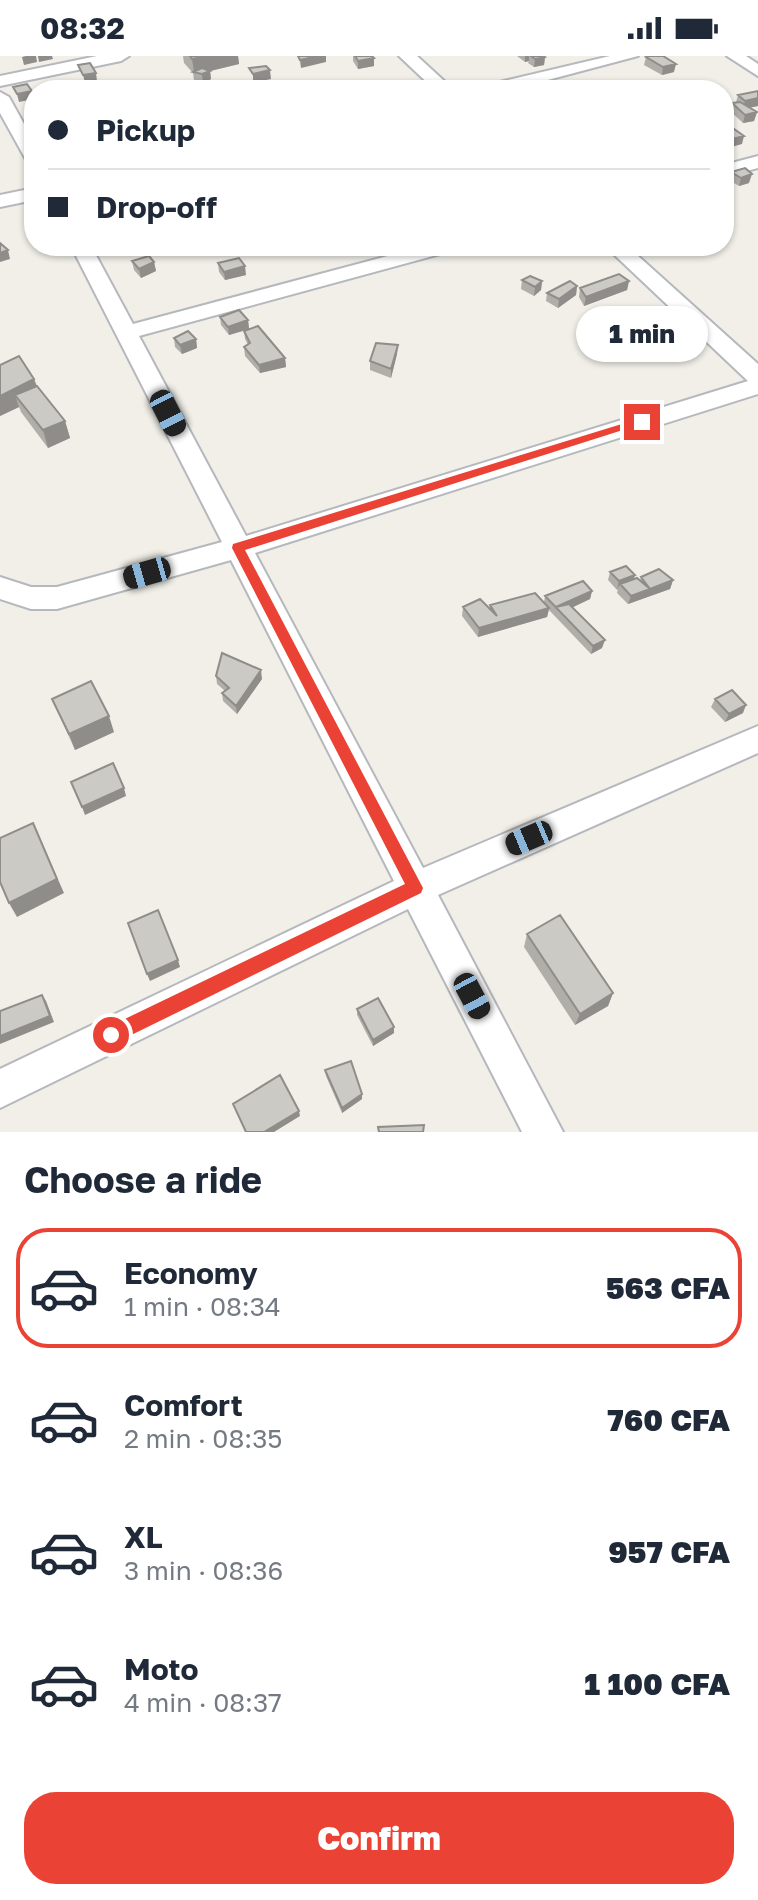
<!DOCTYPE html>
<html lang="en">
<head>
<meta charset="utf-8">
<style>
	body { margin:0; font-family:"Golos Text",sans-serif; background:#f6f6f7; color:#1f2937; height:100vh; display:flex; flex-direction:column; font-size:30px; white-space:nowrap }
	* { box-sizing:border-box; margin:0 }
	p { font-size:26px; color:#747a83 }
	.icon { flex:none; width:44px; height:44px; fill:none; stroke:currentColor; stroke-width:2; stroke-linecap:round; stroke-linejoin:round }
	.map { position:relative; height:1076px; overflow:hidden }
	.drawer { display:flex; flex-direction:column; background:#fff; flex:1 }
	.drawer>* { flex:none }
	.guide { position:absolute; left:24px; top:24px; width:710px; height:176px; border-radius:32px; box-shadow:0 2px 6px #0004; display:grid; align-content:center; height:176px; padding:0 24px; background:#fff }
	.end { position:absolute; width:36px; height:36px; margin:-18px; border:10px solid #ea4335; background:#fff; box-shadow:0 0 0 4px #fff }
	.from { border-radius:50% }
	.bubble { position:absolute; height:56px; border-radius:28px; background:#fff; box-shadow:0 2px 6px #0004; font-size:26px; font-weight:800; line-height:56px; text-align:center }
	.car { position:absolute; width:24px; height:48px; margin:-24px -12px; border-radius:10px; box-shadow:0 0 6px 2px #0007; background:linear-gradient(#222 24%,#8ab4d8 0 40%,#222 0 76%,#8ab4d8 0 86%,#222 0) }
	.guide b { display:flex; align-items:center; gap:28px; height:76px; font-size:30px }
	.guide b+b { border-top:2px solid #e0e1e3 }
	.guide i { width:20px; height:20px; background:#1f2937 }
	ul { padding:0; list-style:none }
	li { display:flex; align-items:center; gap:24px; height:120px; margin:0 16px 12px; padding:0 8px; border:4px solid transparent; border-radius:32px }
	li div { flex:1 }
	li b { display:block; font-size:30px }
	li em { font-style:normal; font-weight:800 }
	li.on { border-color:#ea4335 }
	li>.icon { width:72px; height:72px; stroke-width:1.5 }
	h2 { padding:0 24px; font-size:36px; line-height:96px }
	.cta { display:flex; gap:16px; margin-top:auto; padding:16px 24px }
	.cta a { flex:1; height:92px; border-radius:32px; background:#ea4335; color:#fff; font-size:32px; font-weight:800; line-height:92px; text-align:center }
	.status { display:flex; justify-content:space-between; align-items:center; height:56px; padding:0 40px; background:#fff; direction:ltr }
	.status svg { height:22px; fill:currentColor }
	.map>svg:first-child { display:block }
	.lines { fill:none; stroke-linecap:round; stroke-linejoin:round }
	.minor-casing { stroke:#b5b8bc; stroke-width:4 }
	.minor { fill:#fff; fill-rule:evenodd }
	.wall { fill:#afaea9 }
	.shaded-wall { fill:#8f8d8a }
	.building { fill:#cccac5; stroke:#8f8d8a; stroke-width:2 }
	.route { fill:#ea4335 }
</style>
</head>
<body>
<div class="status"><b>08:32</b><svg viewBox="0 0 49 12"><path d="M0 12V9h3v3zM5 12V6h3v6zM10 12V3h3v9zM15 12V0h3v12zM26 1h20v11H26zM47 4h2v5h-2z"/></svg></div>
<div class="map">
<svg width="758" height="1076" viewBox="0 0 758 1076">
	<rect width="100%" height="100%" fill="#f1efe8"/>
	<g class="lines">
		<!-- minor casing -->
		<g class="minor-casing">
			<path id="minor" d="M 97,0 L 129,0 L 121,5 L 0,30 L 0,20 Z
				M 399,0 L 417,0 L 454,34 L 435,34 Z
				M 610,0 L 638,0 L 510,34 L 480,34 L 483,30 Z
				M 727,0 L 746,0 L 758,8 L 758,20 Z
				M 0,36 L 9,41 L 34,86 L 34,108 L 25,102 L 0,57 Z
				M 758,100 L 758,112 L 724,121 L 724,109 Z
				M 34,132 L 34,144 L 0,151 L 0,139 Z
				M 71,190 L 91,190 L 133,268 L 425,190 L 458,190 L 455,194 L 139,280 L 246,480 L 748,325 L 605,190 L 627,190 L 758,308 L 758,338 L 255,497 L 423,812 L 758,670 L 758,697 L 438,839 L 563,1076 L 522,1076 L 408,853 L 0,1052 L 0,1013 L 394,825 L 231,504 L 57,553 L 31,553 L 0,543 L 0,521 L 31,531 L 57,531 L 222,486 Z"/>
		</g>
		<!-- minor -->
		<use href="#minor" class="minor"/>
	</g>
	<!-- wall -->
	<path class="wall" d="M 183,0 L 238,0 L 239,8 L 210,15 L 211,23 L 203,27 L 194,24 L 193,17 L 184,7 Z
		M 353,0 L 372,0 L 374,10 L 358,13 L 353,5 Z
		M 517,0 L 544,0 L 545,1 L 544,9 L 534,11 L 528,7 L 529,5 L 525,6 Z
		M 646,1 L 674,16 L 662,19 L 644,9 Z
		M 758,35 L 758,50 L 749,52 L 757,56 L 754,65 L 743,67 L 730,55 L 732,47 L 736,46 L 738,39 Z
		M 731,116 L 749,127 L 739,130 L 729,124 Z
		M 306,190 L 337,190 L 338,195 L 321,199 Z
		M 476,190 L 498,190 L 497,195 L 480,199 L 476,193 Z
		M 132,205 L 154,206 L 156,215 L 141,222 L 134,214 Z
		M 218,207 L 246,219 L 225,224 L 219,216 Z
		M 522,224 L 542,225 L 541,234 L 534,240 L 521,233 Z
		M 629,225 L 627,234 L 584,250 L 579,241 L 580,232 Z
		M 577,230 L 576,239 L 558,252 L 546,245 L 547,237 Z
		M 617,254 L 639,269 L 638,273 L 656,292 L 654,301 L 643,304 L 614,274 Z
		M 220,261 L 248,264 L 249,273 L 229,279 L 221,269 Z
		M 244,275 L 285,302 L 286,311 L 260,317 L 245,300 L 244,291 L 248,289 L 245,283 Z
		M 671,276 L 689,279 L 686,288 L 676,292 L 669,285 Z
		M 174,282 L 196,283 L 197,292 L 182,298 L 175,291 Z
		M 397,298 L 391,322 L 370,314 L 370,305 Z
		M 0,309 L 34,323 L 37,330 L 65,365 L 70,382 L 48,392 L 21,356 L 19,351 L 0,360 Z
		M 610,516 L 635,519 L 634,523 L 640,525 L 641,521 L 673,524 L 670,533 L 628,548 L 617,537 L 618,533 L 617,534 L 608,524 Z
		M 592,535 L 590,543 L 572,551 L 602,592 L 591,598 L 549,554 L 547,561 L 478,581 L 462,560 L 463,551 L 489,553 L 490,549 L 544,546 L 545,540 Z
		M 216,620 L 262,623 L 237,658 L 223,645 L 222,637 L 225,635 L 217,628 Z
		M 52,643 L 114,676 L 75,694 Z
		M 715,643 L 743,657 L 725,666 L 711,651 Z
		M 527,878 L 613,937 L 608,950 L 575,969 L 524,891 Z
		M 357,953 L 394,971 L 394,977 L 373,990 L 357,959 Z
		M 325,1014 L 362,1038 L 362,1043 L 342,1057 L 326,1020 Z"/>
	<!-- shaded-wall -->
	<path class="shaded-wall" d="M 26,0 L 36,0 L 37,6 L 24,9 L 22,1 Z
		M 38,0 L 52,0 L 53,3 L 39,6 Z
		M 205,0 L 238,0 L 239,8 L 210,15 L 211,23 L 203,27 L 202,18 L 194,16 L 192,3 Z
		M 318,0 L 326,0 L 326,6 L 301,12 L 300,4 Z
		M 525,0 L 529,0 L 529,5 L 525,6 Z
		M 545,1 L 544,9 L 534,11 L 535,3 Z
		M 374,2 L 374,10 L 358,13 L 358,5 Z
		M 676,8 L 674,16 L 662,19 L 663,11 Z
		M 270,14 L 271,23 L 253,27 L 253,18 Z
		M 96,17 L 97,25 L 85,27 L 83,19 Z
		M 32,35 L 34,43 L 19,46 L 17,38 Z
		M 758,42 L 758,50 L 742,53 L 745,45 Z
		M 757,56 L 754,65 L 743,67 L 745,59 Z
		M 744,80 L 742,88 L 724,93 L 725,85 Z
		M 752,118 L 749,127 L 739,130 L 741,122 Z
		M 321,190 L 337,190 L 338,195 L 321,199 Z
		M 481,190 L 498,190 L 497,195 L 480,199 Z
		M 8,194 L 10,203 L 0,206 L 0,197 Z
		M 154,206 L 156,215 L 141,222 L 139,213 Z
		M 245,210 L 246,219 L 225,224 L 224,216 Z
		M 542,225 L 541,234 L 534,240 L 535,231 Z
		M 629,225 L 627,234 L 584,250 L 586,241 Z
		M 577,230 L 576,239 L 558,252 L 559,243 Z
		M 248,264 L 249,273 L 229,279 L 228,271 Z
		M 689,279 L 686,288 L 676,292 L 678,283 Z
		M 196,283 L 197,292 L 182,298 L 180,289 Z
		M 398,289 L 397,298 L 391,322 L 391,313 Z
		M 656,292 L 654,301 L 643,304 L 645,295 Z
		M 285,302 L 286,311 L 260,317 L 259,309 Z
		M 34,323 L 40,340 L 15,339 L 19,351 L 0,360 L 0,340 Z
		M 65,365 L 70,382 L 48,392 L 43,374 Z
		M 635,519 L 632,527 L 620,528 L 617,534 L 619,525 Z
		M 673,524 L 670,533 L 628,548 L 631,540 Z
		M 592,535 L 590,543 L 561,557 L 556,551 Z
		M 549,552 L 547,561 L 478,581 L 479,572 Z
		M 605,584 L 602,592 L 591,598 L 593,590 Z
		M 261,614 L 262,623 L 237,658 L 236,650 Z
		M 746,649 L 743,657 L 725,666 L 729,658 Z
		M 109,660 L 114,676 L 75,694 L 69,678 Z
		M 124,732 L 126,740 L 85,759 L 82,751 Z
		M 33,767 L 64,837 L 17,861 L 9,847 Z
		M 178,904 L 180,911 L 150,925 L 147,918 Z
		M 613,937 L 608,950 L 575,969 L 580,958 Z
		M 42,939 L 46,945 L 54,966 L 0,988 L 0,980 Z
		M 394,971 L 394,977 L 373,990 L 373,984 Z
		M 362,1038 L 362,1043 L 342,1057 L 342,1052 Z
		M 299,1055 L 300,1060 L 274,1076 L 264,1076 Z"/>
	<!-- building -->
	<path class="building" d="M 190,0 L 205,0 L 192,3 Z
		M 298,0 L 318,0 L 300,4 Z
		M 355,0 L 372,0 L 374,2 L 358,5 Z
		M 531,0 L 544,0 L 545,1 L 535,3 Z
		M 649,0 L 663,0 L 676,8 L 663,11 L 646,1 Z
		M 90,7 L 96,17 L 83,19 L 78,9 Z
		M 266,10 L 270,14 L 253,18 L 249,12 Z
		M 202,12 L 210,15 L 202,18 L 193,16 Z
		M 27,28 L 32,35 L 17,38 L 13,31 Z
		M 758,35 L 758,42 L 745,45 L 738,39 Z
		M 740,46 L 757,56 L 745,59 L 732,47 Z
		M 724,68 L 727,68 L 744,80 L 725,85 Z
		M 745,112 L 752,118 L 741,122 L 731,116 Z
		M 0,187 L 8,194 L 0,197 Z
		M 149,200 L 154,206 L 139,213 L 132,205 Z
		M 239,202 L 245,210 L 224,216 L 218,207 Z
		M 619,218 L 629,225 L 586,241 L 580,232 Z
		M 530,220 L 542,225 L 535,231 L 522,224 Z
		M 570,225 L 577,230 L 559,243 L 547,237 Z
		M 239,254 L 248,264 L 228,271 L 220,261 Z
		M 617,254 L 624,255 L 639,269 L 637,271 L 656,292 L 645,295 L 616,265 Z
		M 258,270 L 285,302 L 259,309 L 244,291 L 250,287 L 244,275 Z
		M 680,272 L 689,279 L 678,283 L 671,276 Z
		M 188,275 L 196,283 L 180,289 L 174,282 Z
		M 376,287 L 398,289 L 391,313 L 370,305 Z
		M 19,300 L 34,323 L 0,340 L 0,309 Z
		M 37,330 L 65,365 L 43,374 L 15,339 Z
		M 626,510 L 635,519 L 619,525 L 610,516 Z
		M 659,513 L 673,524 L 650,533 L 631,540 L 620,528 L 637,522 L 650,533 L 641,521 Z
		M 583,525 L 592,535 L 556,551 L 569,548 L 605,584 L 593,590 L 545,540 Z
		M 535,537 L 549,552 L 479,572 L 463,551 L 480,543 L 497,560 L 490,549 Z
		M 222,597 L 261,614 L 236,650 L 222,637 L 229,632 L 216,620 Z
		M 91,625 L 109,660 L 69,678 L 52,643 Z
		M 732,634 L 746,649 L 729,658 L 715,643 Z
		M 113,707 L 124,732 L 82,751 L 71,726 Z
		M 33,767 L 57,823 L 9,847 L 0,826 L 0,782 Z
		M 158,854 L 178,904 L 147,918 L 128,867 Z
		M 560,859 L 613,937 L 580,958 L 527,878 Z
		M 42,939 L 50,960 L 0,980 L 0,955 Z
		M 378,942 L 394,971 L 373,984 L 357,953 Z
		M 351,1005 L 362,1038 L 342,1052 L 325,1014 Z
		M 280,1019 L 299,1055 L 264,1076 L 246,1076 L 233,1048 Z
		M 424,1069 L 423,1076 L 379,1076 L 378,1071 Z"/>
	<!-- route -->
	<path class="route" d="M 638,363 L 648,366 L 245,494 L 423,832 L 421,837 L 117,986 L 104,986 L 104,973 L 405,828 L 232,492 L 233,488 Z"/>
</svg>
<i class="end from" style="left:111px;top:979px"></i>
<i class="end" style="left:642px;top:366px"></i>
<div class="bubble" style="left:576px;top:250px;width:132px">1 min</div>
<i class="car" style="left:168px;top:357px;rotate:153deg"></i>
<i class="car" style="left:147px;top:517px;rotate:254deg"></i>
<i class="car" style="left:529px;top:782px;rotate:247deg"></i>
<i class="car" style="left:472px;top:940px;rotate:152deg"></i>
<div class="guide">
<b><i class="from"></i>Pickup</b>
<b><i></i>Drop-off</b>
</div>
</div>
<section class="drawer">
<h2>Choose a ride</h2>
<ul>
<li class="on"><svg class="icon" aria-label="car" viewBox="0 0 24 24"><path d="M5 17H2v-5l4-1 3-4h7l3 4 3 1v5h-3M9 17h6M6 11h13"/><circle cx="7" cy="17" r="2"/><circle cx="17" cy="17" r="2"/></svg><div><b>Economy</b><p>1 min · 08:34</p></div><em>563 CFA</em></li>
<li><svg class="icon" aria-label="car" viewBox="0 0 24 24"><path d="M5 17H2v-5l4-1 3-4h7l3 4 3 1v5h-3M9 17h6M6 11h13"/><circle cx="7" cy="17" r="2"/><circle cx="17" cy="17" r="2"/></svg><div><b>Comfort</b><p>2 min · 08:35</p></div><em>760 CFA</em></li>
<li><svg class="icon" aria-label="car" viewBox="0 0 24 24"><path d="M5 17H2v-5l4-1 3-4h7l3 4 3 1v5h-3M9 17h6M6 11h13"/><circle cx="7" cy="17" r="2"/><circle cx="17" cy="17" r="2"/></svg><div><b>XL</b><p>3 min · 08:36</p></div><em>957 CFA</em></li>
<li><svg class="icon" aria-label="car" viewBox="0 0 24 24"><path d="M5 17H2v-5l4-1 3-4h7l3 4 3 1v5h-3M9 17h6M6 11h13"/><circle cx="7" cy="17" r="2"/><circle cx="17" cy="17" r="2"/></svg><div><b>Moto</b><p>4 min · 08:37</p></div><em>1 100 CFA</em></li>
</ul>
<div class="cta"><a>Confirm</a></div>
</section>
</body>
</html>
